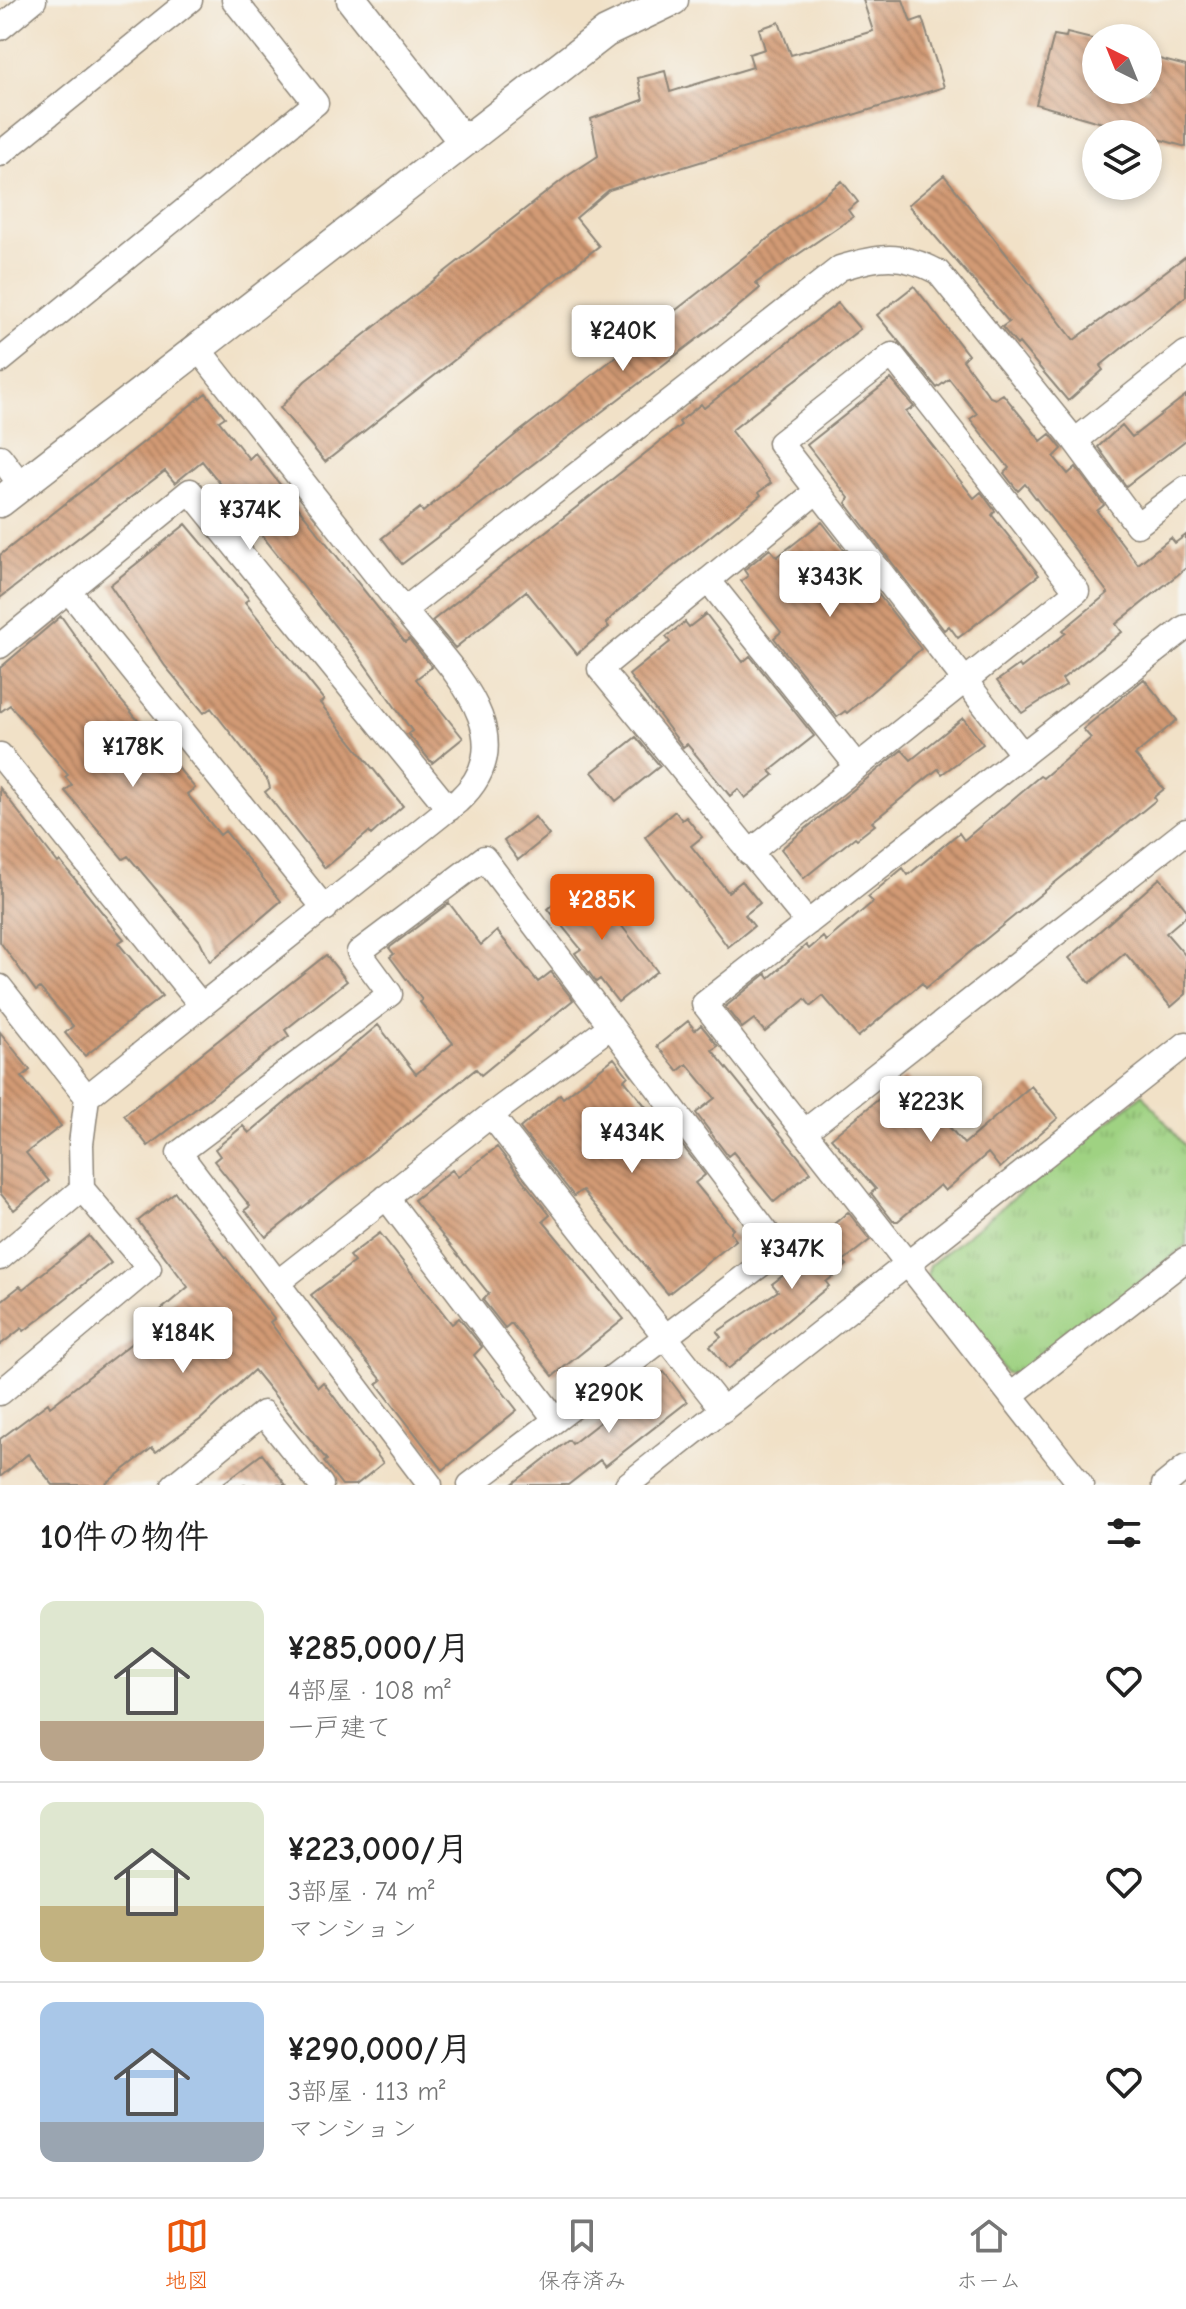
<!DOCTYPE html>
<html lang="ja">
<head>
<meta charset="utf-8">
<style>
  :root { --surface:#fff; --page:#f6f6f6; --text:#222; --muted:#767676; --line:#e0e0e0; --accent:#ea580c }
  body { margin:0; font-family:"Comic Neue","Klee One",sans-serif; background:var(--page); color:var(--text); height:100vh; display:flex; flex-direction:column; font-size:30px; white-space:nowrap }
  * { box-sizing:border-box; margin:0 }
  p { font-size:26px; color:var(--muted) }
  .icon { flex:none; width:44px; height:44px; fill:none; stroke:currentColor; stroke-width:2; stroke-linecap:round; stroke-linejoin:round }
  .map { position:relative; height:1485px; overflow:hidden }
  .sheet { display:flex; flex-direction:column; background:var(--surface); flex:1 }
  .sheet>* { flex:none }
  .needle { width:52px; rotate:317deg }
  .controls { position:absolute; left:1082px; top:24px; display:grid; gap:16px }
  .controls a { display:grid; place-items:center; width:80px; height:80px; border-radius:50%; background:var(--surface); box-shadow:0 4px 12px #0003; font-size:40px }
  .price { position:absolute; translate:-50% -68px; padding:0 18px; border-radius:8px; background:#fff; color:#222; font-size:26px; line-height:52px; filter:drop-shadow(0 2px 4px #0008) }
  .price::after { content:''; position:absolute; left:50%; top:48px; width:24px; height:18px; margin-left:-12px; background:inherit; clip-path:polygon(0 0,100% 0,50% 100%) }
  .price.selected { background:var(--accent); color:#fff }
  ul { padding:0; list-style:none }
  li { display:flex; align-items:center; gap:24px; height:200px; padding:0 40px }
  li+li { border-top:2px solid var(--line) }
  li span { display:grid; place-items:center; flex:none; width:224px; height:160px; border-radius:16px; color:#555 }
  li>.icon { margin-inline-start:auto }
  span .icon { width:96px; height:96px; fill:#fffc; stroke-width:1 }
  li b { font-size:34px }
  h2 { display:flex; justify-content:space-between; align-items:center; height:96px; padding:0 40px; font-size:34px }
  .tab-bar { display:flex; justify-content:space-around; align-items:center; height:112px; border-top:2px solid var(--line); background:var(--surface); font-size:22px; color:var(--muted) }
  .tab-bar a { display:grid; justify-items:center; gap:4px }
  .tab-bar .selected { color:var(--accent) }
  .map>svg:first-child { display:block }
</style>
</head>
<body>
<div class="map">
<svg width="1186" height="1485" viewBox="0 0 1186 1485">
  <defs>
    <pattern id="grass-tufts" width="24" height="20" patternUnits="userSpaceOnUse" patternTransform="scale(2)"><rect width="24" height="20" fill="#9fd282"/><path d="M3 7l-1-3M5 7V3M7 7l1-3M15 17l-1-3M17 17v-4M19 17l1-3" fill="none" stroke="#89b470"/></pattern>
    <pattern id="building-back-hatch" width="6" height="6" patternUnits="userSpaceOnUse" patternTransform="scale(2)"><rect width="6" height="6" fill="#d29a74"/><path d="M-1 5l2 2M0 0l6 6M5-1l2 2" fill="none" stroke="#ab7e5f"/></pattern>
  </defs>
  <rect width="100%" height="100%" fill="#f6f6f2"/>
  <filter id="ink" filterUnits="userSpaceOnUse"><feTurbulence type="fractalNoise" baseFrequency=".0125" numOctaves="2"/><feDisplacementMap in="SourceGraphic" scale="16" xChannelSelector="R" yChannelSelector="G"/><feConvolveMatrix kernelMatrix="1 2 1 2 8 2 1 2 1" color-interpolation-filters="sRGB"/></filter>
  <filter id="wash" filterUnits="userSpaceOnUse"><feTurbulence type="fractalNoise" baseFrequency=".006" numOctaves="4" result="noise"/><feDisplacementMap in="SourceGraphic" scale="32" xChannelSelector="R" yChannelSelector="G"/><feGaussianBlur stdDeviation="1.8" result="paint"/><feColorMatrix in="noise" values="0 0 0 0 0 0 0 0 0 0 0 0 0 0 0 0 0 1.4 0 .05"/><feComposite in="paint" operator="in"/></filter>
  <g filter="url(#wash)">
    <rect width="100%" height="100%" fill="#f1e1c7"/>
    <path fill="url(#grass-tufts)" stroke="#657e56" stroke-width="2" d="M1143,1094L1186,1148V1245L1023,1375L1006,1373L927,1276L930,1265Z"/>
    <g id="blocks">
      <path fill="url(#building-back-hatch)" d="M863,0H903L911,22L922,18L944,87L609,190L576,218L599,246L325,462L280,408L305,381L566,177L598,156L591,119L643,100L638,78L665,71L670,92L753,67L749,54L765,49L759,29L779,22L791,55L873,31Z
        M1067,33L1096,40V90H1148V56L1186,66V147L1036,104L1054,35L1066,37Z
        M944,175L1074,340L1186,256V296L1100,366L1103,370L1068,401L1019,343L1017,345L1002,327L1009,322L908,205Z
        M842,181L858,202L848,210L853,217L756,283L760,288L726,317L402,564L382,538L420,508L423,512L514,436Z
        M914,286L968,355L963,360L990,397L995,399L1003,394L1041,441L1050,434L1062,449L1054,457L1068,474L1076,467L1104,505L1097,511L1138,564L1171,538L1175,543L1186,535V568L1116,624L1122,632L1062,679L1066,685L1022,713L997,681L1019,665L1021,668L1066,633L1063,630L1108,593L1025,484L1018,491L1004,473L1009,468L970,419L977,414L949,379L937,388L877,315Z
        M838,303L860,329L731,431L771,483L759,492L761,495L615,614L606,623L609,627L577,654L526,591L455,648L432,621L681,425L679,422L701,404L704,408Z
        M891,379L914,407L906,412L974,498L981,492L995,511L992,515L1039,575L958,638L949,626L944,630L846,503L849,498L807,445Z
        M206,393L225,417L219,421L249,459L255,453L405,642L409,639L432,667L416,679L463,738L432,763L408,734L412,731L356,652L202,461L175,483L165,471L0,598V555Z
        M1186,395V440L1126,486L1098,447L1122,425L1132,437Z
        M822,522L921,649L847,713L845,711L837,717L774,638L781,632L741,581L748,576L744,570L770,549L777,557Z
        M186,524L249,599L245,602L324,700L320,703L403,806L371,835L369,832L325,868L265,792L270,788L268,781L211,708L204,713L165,666L110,585Z
        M706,614L743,662L750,656L814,736L770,771L774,775L745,798L738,789L730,796L687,744L683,747L629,675L670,642L666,637L685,622L689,627Z
        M61,616L119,698L195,788L187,794L220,835L225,831L281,901L210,962L200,941L128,856L123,859L65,791L72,785L65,777L68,775L10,705L0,712V668Z
        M1144,679L1177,720L1135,755L1164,789L1154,797L1156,800L926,988L922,983L858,1037L823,996L811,1006L805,999L765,1032L754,1019L742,1028L725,1007L766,974L769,978L806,945L809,949L823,937L826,941L873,902L868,897L903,868L908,875L959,833L964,840L1040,776L1043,778L1091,738L1083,729Z
        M963,718L983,744L942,774L938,769L872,822L875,825L857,839L855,837L804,878L781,849L902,750L911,760Z
        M636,737L660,766L616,801L592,772Z
        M0,788L58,863L60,861L124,939L118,943L162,996L85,1056L65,1033L73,1026L40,988L36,991L0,942Z
        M675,811L682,820L686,817L702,837L691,846L728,892L742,881L760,903L745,915L754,926L728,947L645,837Z
        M535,817L549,835L518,860L504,841Z
        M1160,878L1186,909V916L1166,933L1186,956V994L1171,1007L1125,953L1090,983L1069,958Z
        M585,879L657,971L618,1002L600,979L596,982L575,953L581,949L548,909Z
        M449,903L481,945L497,931L538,982L551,972L573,1000L481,1075L476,1069L266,1237L245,1210L250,1206L214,1161L220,1156L215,1149L243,1126L249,1133L378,1025L416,1074L453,1043L420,1002L422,1000L390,957L394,954L389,948Z
        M326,955L347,981L285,1030L289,1036L148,1146L124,1115Z
        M688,1021L695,1030L701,1025L718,1046L712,1050L811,1172L774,1202L733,1152L728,1156L696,1113L715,1098L687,1064L678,1071L657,1046Z
        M0,1032L30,1070L22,1077L61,1126L26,1153L49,1181L14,1210L0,1193Z
        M614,1058L628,1076L624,1080L669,1135L672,1132L705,1175L695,1183L733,1229L730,1232L736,1240L668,1294L582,1190L574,1196L520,1128L560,1094L563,1098Z
        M906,1077L964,1144L1031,1086L1058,1118L1000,1168L988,1153L945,1191L940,1185L898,1221H893L871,1193L876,1189L831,1138Z
        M497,1147L550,1215L543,1221L624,1319L553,1376L511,1323L505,1328L483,1300L489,1294L414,1200L452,1170L458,1177Z
        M175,1192L274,1319L270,1322L318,1387L323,1382L383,1463L356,1485H342L324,1462L327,1460L254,1370L201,1419L156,1452L152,1448L104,1485H53L28,1454L0,1477V1439L48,1403L50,1407L133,1342L140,1334L137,1330L188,1287L138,1221Z
        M848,1212L870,1240L843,1261L847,1265L826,1282L829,1286L728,1369L710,1346L721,1337L717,1332L778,1291L772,1284L811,1254L807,1250L813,1242Z
        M380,1233L452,1324L459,1318L482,1347L474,1355L517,1410L443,1470L377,1384L382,1380L311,1295L354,1262L349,1256Z
        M89,1236L111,1263L24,1331L22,1328L0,1345V1302L20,1286L23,1289Z
        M664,1372L687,1402L605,1466L600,1460L568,1485H511L569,1440L572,1444Z
        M262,1454L286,1485H221Z"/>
    </g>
  </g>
  <g filter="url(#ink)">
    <use href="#blocks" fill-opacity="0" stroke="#8e8679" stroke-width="2"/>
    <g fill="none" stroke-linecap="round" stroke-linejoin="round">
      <defs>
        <path id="minor" d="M0,28L34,0
          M0,154L190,0
          M199,350L404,610
          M0,361L316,103L234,0
          M1075,441L1186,353
          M0,457L21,485
          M708,580L857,766
          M68,590L325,909
          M0,646L190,491L449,809
          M0,755L201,1005
          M749,853L1077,591L892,355L780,443L1023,755
          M808,923L600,669L817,491
          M0,987L87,1097
          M491,1115L611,1026
          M804,1132L1186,831
          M386,1197L556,1420
          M0,1258L82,1189
          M277,1283L491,1115L723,1410
          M0,1393L149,1268L82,1189L81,1144L87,1097L458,801C529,736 446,664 404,610L840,268C879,256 900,252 938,272L1075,441L1137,525L1186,488
          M1011,1395L1186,1259
          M174,1485L263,1413L321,1485
          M430,1485L179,1153L390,994L359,952L484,858L780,1250L470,1485
          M627,1485L1186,1044
          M1081,1485L704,1004L1186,627
          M1164,1485L1186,1467"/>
        <path id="tertiary" d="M352,0L463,141
          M0,502L606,32L673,0"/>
      </defs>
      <use href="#minor" stroke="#8e8679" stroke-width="27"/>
      <use href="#tertiary" stroke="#8e8679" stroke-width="33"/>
      <use href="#minor" stroke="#fff" stroke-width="24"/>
      <use href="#tertiary" stroke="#fff" stroke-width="30"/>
    </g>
  </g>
</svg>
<div class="controls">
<a><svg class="needle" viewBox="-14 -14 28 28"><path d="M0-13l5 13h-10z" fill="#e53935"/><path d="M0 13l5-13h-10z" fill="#767676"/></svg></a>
<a><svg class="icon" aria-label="layers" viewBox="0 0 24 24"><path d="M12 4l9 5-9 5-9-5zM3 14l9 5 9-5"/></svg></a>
</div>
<b class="price" style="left:623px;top:373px">¥240K</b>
<b class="price" style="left:250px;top:552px">¥374K</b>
<b class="price" style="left:830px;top:619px">¥343K</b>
<b class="price" style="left:133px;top:789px">¥178K</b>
<b class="price selected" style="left:602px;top:942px">¥285K</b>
<b class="price" style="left:931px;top:1144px">¥223K</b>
<b class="price" style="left:632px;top:1175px">¥434K</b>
<b class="price" style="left:792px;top:1291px">¥347K</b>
<b class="price" style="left:183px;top:1375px">¥184K</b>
<b class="price" style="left:609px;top:1435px">¥290K</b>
</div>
<section class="sheet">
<h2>10件の物件<svg class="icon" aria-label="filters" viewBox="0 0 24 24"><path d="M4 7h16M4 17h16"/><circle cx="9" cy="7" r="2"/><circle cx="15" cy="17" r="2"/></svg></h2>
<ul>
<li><span style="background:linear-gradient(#dfe7d0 75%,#b9a48a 0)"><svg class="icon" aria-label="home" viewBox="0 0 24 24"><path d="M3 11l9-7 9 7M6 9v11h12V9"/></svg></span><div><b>¥285,000/月</b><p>4部屋 · 108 m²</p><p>一戸建て</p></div><svg class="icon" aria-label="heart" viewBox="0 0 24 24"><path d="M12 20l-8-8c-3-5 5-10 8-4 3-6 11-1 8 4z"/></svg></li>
<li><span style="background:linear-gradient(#dfe7d0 65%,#c2b280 0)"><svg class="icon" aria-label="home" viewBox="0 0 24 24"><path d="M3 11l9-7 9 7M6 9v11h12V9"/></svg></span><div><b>¥223,000/月</b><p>3部屋 · 74 m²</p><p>マンション</p></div><svg class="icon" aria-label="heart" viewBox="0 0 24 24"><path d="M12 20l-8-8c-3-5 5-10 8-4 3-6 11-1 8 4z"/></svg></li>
<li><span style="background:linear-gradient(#a9c7e8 75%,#9aa5b1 0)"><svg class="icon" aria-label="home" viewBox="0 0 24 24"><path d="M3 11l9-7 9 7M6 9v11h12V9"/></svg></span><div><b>¥290,000/月</b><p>3部屋 · 113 m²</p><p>マンション</p></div><svg class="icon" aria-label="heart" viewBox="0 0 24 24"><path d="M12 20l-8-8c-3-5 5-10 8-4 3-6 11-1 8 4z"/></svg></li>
</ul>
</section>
<nav class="tab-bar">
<a class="selected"><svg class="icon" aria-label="map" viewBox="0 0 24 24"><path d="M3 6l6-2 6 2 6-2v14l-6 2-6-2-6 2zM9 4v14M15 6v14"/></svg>地図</a>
<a><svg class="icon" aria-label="saved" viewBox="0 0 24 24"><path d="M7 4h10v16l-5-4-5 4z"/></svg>保存済み</a>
<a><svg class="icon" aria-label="home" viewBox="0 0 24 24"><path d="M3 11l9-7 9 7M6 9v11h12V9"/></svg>ホーム</a>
</nav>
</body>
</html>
